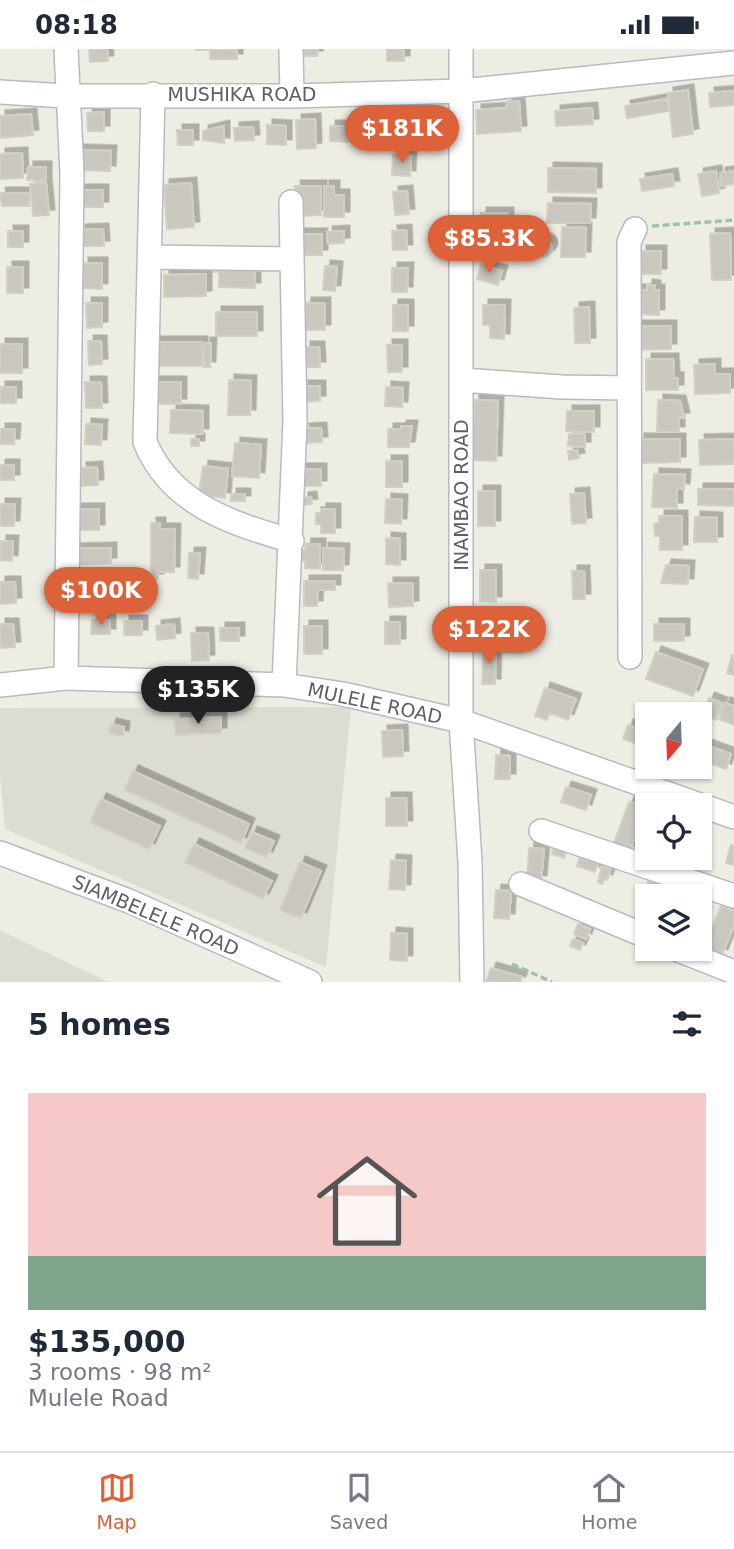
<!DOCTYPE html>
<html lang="en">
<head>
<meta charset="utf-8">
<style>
  :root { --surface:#fff; --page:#f6f6f7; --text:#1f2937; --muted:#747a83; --line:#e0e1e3; --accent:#de6239 }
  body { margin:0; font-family:"DejaVu Sans",sans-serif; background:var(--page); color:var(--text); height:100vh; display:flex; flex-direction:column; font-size:26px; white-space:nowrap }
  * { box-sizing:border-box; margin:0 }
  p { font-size:23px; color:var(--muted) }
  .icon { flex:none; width:38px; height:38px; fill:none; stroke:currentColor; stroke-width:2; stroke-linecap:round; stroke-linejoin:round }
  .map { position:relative; height:933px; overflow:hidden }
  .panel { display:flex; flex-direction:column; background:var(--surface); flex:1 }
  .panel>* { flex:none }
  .needle { width:46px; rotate:199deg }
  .controls { position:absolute; left:635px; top:653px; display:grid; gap:14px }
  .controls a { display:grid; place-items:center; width:77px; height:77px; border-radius:0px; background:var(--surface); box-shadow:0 2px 5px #0004; font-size:35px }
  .price { position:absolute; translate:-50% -60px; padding:0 16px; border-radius:24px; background:var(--accent); color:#fff; font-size:23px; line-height:46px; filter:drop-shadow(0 2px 4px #0008) }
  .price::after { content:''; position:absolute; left:50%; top:42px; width:21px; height:16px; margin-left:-10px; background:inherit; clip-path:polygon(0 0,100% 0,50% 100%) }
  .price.active { background:#222; color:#fff }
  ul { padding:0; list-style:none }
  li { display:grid; align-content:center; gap:14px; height:371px; padding:0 28px }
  li span { display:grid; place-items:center; height:217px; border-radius:0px; color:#555 }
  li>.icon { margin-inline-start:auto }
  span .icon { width:126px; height:126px; fill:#fffc; stroke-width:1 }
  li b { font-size:30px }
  h2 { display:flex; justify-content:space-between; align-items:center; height:84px; padding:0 28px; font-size:30px }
  .status { display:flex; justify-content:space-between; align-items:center; height:49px; padding:0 35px; background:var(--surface); direction:ltr }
  .status svg { height:19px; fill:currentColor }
  .menu { display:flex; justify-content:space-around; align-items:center; height:98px; border-top:2px solid var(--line); background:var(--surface); font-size:19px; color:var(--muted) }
  .menu a { display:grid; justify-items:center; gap:4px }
  .menu .active { color:var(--accent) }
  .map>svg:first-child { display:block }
</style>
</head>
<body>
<div class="status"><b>08:18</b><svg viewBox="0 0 49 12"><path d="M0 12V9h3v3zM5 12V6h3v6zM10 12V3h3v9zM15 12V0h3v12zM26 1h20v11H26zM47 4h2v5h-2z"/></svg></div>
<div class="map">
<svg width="734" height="933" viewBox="0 0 734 933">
  <defs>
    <filter id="shadow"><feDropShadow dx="5.5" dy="-5.5" stdDeviation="0" flood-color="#0004"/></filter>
  </defs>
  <rect width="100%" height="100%" fill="#edede4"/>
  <path fill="#dddcd2" d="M351,658L326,918L5,780L0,723V659Z
    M0,881L108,933H0Z"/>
  <path fill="#c9c7c0" stroke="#d2d0c2" stroke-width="2" filter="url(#shadow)" d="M89,0H107L108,12L90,13Z
    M237,0V10H210V1H195Z
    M304,0H318L317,7H304Z
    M387,0H404V12H387Z
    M688,41L693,85L673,88L668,44Z
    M734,42V56L710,58L709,44Z
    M666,50L669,62L627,69L625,57Z
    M508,52H519L521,82L477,85L476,61L506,59Z
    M592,59L593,75L556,77L555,62Z
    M104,63V82H88L87,64Z
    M31,65L33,86L0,89V67Z
    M409,65L410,75L393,77L392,66Z
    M315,70L316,99L297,100L296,71Z
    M267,76L286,77V96L267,95Z
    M224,77V94L203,91V82Z
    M330,77H348V93L330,92Z
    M253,78L254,91L235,92L234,79Z
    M406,78V94H393V79Z
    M177,81H193V96H178Z
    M77,101L111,102L110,122L77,121Z
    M22,104L23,129L0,130V105Z
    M393,106L411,107L410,127L392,126Z
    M28,118H46V132L27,131Z
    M548,119L596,120V144L548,143Z
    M716,122L719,144L702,147L698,125Z
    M734,122V135L721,137L720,124Z
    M672,125L674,137L642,142L640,130Z
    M46,134L49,166L33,167L30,135Z
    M191,134L194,178L167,180L164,136Z
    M295,137H321V166L299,167Z
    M324,137H334V146H344V168H324Z
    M77,141H103V158H77Z
    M407,142L409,165L395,166L393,143Z
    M0,144H30L29,157H2Z
    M548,154L591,155L590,174H547Z
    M481,164H508L507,199H481Z
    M562,178L586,179L585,208H561Z
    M103,180L104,197H81L80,181Z
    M406,181L407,201H393L392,182Z
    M8,182H23V198H8Z
    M344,182V194L328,195L327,183Z
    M730,184L731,231H712L710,185Z
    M299,185H322V206H299Z
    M534 199a9 9 0 1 1 18 0a9 9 0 1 1-18 0Z
    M641,202H661V225H641Z
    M83,214H102V240L83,239Z
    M214,215H260V222H255V239L219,238V223H214Z
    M481,216L502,222L498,236L477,230Z
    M325,217L337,218L335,242L323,241Z
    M7,218H23V244H7Z
    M392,219H408L407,243H392Z
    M206,225V247L164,248V226Z
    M647,236L655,237V241H659V266L637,265V241H647Z
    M86,254H102V278L87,279Z
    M306,254H325V281H301V264H305Z
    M393,256H408V282H393Z
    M483,256H505L504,290L490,289V276H483Z
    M589,258L590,294H575L574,259Z
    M216,263H257V287H216Z
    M631,277H671V300L632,301Z
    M88,292H101L102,315L89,316Z
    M151,293H202V317H151Z
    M205,294H211L210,318H204Z
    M0,295H22V324H0Z
    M387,296H402V323H388Z
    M305,298H319L320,318H306Z
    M646,310H673L674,329H678V341H646Z
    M715,315V325H730V344L695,345L694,316Z
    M229,331L251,332L250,366H228Z
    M85,333H101L102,359H86Z
    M151,333H181V355H152Z
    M303,337H320V352L303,353Z
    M0,338H16V354H0Z
    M386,338L403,339L402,358L385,357Z
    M474,351L498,352L496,412L472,411Z
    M658,351L680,352L684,369H679V383L657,382Z
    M171,361L203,362V385L170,384Z
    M567,362H594V383L566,382Z
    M86,375L102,376L101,396L85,395Z
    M401,377H412L409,398H388V380H401Z
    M321,379L322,393L305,394L304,380Z
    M0,380H15L14,395H0Z
    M569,385H585V398L568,397Z
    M191,390H199V397H191Z
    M639,390H680V413L639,414Z
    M734,390V415L700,416L699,391Z
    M235,394L261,396L259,429L232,427Z
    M577,401L579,409L569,411L568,402Z
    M386,412H402V438H386Z
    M0,416H14V431H0Z
    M203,417L228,420L225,449L199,445Z
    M97,418L98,436L82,437L81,419Z
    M300,420H321V437H305Z
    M654,425L685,426L684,440L677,439V459L652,458Z
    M698,440H734V457L698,456Z
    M478,442H495V477H478Z
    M584,444L586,474L572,475L570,445Z
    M231,445H245V452H231Z
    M311,448L312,455L303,456V449Z
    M386,450L402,451L401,475L385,474Z
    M0,455H15L14,477H0Z
    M69,460H99V481H69Z
    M321,460H335V484H321V475H316V464H321Z
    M659,467H682V501H660V487H655L654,475L659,474Z
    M695,468L717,469V493H694Z
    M151,474H160V480H175L174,523H158V530H151Z
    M386,489L400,490V516L386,515Z
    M1,492H13L12,512L0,511Z
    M306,495H320V520L305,519V512L300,511V501H305Z
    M111,499V514L68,516V500Z
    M323,499L344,500L343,521H323Z
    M189,504H200L198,530L188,529Z
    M666,516L689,517L688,535L661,534Z
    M480,521H496V553L480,552Z
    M572,522H584L585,550H573Z
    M304,532H335V541H318L317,557H304Z
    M0,533H15L16,554L0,555Z
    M388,534H413V557L389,558Z
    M79,546L96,547V560L79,559Z
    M92,571H110V585H91Z
    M124,572H142V586H124Z
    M385,573H400V595H385Z
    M0,575H13L15,598L0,599Z
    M174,575L175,589L157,591L156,577Z
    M654,575H684V592H654Z
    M304,577H322V605H304Z
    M220,579H239V592H220Z
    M503,583L523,584L521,604L501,603Z
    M191,584H208L209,611L192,612Z
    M484,599L496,600L495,635H482Z
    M656,603L703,620L693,647L646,630Z
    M732,606L734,607V626L727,624Z
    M545,639L576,650L568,671L550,664L547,671L535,667Z
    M709,649L722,654L716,671L703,666Z
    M725,654L734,657V676L719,670Z
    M221,668V684L176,686L175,670Z
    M111,675L124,678L123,687L109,684Z
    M628,676L648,683V704L640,701L642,697L623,690Z
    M402,681L403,707L383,708L382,682Z
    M700,694L731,705L726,720L700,711Z
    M496,706L510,707V730H495Z
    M133,722L249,775L241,794L125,741Z
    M566,738L591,746L586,761L561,753Z
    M386,749H406L407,777H386Z
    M101,750L160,777L149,800L90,773Z
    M629,753L648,759V778L639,775L630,803L613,797Z
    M252,783L274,792L267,808L245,799Z
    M194,795L272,832L263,850L185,813Z
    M731,796L734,797V816L726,814Z
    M554,797L566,800L564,809L552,805Z
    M529,799L544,800L541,832L527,831Z
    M580,807L598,814L595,823L577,817Z
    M391,811L406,812L405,841L389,840Z
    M300,813L321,822L301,869L280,861Z
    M602,817L611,819L607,831L604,830L602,835L598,833Z
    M649,830L678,840L675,847L644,845Z
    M496,841L511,842L509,870L494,869Z
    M682,841L699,847H680Z
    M721,857L734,862V876L722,906L704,899Z
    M578,875L590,880L586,890L574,885Z
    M391,884L407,885V912L390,911Z
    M573,890L583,894L580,901L570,897Z
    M491,919L522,928L520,933H486Z"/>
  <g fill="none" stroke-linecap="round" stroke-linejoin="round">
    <defs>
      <path id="minor" d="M66,0L72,124L66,629
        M291,0L292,47
        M461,0V672L470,813L472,933
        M0,43L65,47H292L462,42L734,14
        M153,45L145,393C171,456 231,474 292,492
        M150,208L291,210
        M461,331L562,338L629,339
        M630,608L629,193L635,180
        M0,636L66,629L284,636L343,645L461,672L734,768
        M284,636L295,372L291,153
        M541,782L734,847
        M0,804L129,852L310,933
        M521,835L648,888
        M676,900L734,923"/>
    </defs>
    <use href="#minor" stroke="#b9babf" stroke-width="26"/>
    <path stroke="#9cc3ae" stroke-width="3.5" stroke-dasharray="7 3.5" stroke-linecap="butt" d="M652,177L734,171
      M512,915L552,933"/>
    <use href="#minor" stroke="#fff" stroke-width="23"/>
  </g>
  <g text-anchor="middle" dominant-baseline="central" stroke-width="5" stroke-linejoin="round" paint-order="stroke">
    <g font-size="19" fill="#5c5e63" stroke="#fff">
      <text x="242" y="45">MUSHIKA ROAD</text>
      <text transform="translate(461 446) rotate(-90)">INAMBAO ROAD</text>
      <text transform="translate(375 654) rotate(12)">MULELE ROAD</text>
      <text transform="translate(156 866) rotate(23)">SIAMBELELE ROAD</text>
    </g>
  </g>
</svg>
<div class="controls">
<a><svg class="needle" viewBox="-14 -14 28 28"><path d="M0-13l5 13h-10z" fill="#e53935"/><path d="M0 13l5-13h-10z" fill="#747a83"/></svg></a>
<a><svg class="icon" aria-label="locate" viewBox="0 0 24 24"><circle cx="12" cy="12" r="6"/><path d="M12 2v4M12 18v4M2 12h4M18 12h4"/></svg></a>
<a><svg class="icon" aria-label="layers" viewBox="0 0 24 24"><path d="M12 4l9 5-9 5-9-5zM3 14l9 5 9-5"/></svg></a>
</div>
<b class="price" style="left:402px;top:116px">$181K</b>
<b class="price" style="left:489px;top:226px">$85.3K</b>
<b class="price" style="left:101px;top:578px">$100K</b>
<b class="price" style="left:489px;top:617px">$122K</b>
<b class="price active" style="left:198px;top:677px">$135K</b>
</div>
<section class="panel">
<h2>5 homes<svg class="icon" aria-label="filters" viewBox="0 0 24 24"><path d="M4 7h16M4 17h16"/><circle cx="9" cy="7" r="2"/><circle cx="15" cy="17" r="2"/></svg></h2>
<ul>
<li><span style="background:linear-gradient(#f6c9c9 75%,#7fa58c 0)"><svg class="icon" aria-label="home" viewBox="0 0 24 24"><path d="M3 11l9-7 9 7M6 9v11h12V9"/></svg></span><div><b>$135,000</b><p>3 rooms · 98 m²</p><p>Mulele Road</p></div></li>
</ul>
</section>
<nav class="menu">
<a class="active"><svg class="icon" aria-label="map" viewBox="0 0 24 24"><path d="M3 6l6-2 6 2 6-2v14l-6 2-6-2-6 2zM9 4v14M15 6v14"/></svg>Map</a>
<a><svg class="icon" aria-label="saved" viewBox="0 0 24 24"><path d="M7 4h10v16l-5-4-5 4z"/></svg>Saved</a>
<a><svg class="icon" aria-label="home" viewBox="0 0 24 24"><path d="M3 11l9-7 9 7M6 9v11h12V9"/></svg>Home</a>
</nav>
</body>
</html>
